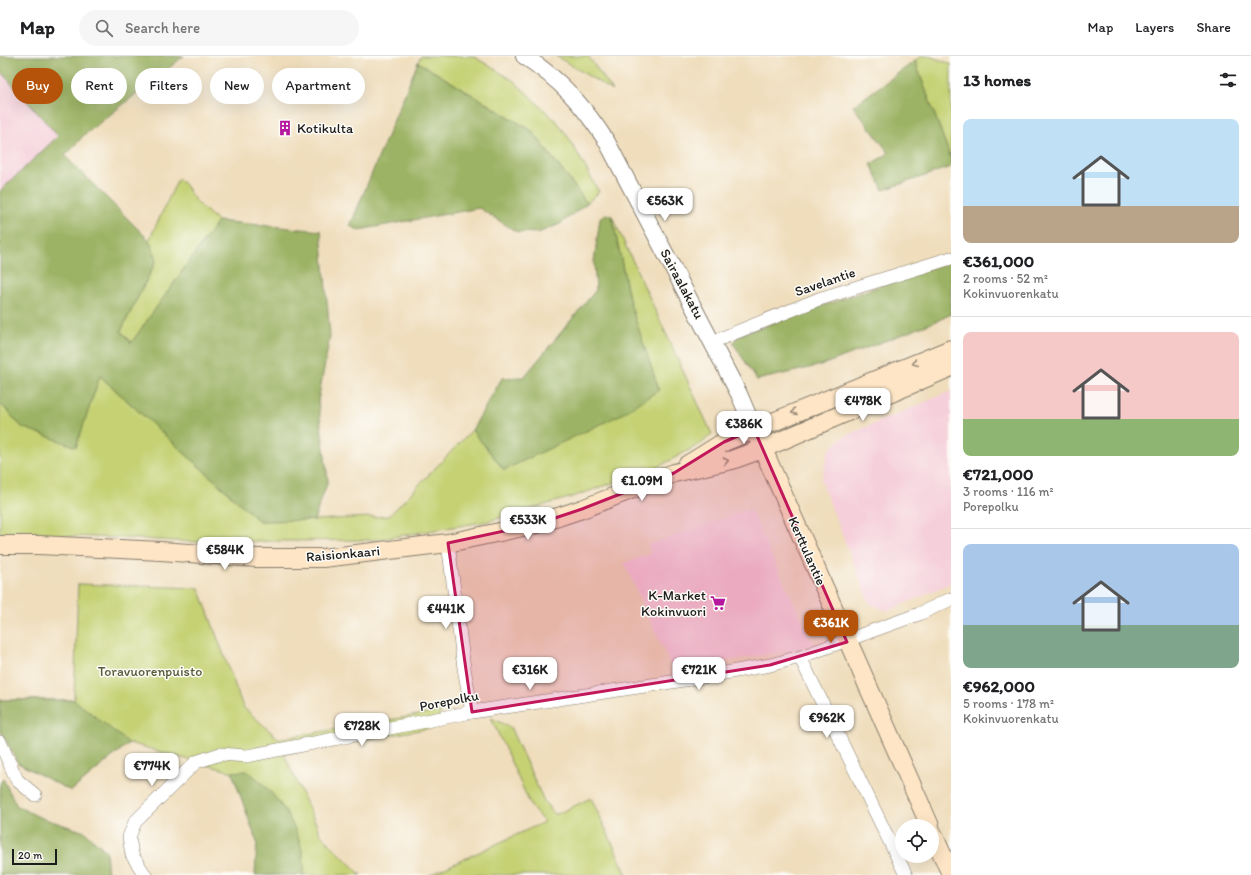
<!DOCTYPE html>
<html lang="en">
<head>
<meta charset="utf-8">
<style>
  :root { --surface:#fff; --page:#f6f6f6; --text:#202124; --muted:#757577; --line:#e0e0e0; --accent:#b45309 }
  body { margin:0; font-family:Itim,sans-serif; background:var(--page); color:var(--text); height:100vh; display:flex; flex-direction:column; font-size:15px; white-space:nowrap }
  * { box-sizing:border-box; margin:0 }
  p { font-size:13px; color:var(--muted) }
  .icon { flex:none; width:22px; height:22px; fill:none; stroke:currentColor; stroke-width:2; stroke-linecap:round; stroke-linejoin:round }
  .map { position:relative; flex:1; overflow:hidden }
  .sheet { display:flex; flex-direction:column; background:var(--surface); width:300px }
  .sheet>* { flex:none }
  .guide { position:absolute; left:12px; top:12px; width:380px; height:36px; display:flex; gap:8px }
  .tools { position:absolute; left:895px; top:763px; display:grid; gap:8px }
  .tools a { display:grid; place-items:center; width:44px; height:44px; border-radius:50%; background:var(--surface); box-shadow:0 4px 16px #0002; font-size:20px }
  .scale { position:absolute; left:12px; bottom:10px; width:45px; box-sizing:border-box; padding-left:4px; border:2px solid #1c1c1c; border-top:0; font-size:11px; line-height:14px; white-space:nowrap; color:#1c1c1c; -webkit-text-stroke:3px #fdfcf7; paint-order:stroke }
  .price { position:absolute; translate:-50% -34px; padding:0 9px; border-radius:8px; background:#fff; color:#222; font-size:13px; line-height:26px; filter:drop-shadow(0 1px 2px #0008) }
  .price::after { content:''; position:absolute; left:50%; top:24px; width:12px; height:9px; margin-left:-6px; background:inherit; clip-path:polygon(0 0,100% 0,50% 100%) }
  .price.current { background:var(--accent); color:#fff }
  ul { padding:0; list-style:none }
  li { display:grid; align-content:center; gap:8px; height:212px; padding:0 12px }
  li+li { border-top:1px solid var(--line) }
  li span { display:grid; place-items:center; height:124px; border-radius:8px; color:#555 }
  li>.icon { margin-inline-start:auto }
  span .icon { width:72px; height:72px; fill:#fffc; stroke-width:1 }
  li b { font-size:17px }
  h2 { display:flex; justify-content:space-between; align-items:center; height:48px; padding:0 12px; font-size:17px }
  .tag { padding:0 14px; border-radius:18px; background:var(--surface); box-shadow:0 4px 16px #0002; font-size:14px; line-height:36px }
  .tag.current { background:var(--accent); color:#fff }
  header { display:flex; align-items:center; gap:24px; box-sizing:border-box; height:56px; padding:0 20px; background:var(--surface); border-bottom:1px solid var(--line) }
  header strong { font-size:19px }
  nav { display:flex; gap:22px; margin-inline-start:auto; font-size:14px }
  .search { width:280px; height:36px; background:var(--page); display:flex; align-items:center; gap:10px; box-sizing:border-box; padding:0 14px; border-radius:22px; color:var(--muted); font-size:15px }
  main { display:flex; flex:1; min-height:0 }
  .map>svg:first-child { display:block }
</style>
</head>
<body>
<header>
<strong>Map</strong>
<div class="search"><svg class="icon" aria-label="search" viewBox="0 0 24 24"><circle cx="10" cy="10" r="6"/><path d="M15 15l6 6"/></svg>Search here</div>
<nav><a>Map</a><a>Layers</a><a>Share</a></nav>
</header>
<main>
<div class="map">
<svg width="951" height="819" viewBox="0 0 951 819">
  <rect width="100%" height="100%" fill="#fdfcf7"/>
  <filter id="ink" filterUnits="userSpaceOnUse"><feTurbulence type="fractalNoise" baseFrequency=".025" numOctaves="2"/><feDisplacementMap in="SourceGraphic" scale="8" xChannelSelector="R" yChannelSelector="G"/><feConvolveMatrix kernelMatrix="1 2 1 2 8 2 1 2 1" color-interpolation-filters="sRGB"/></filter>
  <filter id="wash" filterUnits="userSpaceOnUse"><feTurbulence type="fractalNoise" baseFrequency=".012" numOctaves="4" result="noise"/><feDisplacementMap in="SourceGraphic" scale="16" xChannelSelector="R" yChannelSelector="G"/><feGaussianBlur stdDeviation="0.9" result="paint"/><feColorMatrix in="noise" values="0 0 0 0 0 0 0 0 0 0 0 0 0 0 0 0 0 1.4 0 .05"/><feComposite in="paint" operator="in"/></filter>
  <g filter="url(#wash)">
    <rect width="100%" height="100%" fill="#efddbb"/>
    <path fill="#f5cfda" d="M0,0H184L83,80L64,100L0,140Z
      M951,335V527L888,555L870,548L821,425L828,395L845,380Z
      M750,453L814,590L673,614L624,507L651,498L648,489Z"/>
    <path fill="#c5d173" stroke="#707648" d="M421,0H473L514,25L559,68L570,84L599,136L587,147L532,75L418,6Z
      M556,0H588L613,35Z
      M921,0H929L951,8V103L915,5Z
      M178,123C186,128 187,133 192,140C199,150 209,157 218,165L132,287L121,275L157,203L149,184Z
      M612,160L712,378L702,387L656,412L572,441L489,465L375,484L192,486L125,482L0,478V347L22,371L100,320L259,465L314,464L389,460L472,374L504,414L630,247Z
      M78,528L199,532L243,651L279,683L441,655L436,671L284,698L321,779L361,819H269L232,716L129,687L71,735L18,707L0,674V644H74Z
      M491,662L510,671L544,745L555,759L591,742L627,819H430L544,766L532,752Z"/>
    <path fill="#9cb365" stroke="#5c6840" d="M0,0H184L83,80L65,100L149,184L157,203L121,275L131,287L218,165L321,175L330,280L318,345L328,425L314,464L259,465L100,320L76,391L22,371L0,347V135L58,80L0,15Z
      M915,5L951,103V111L883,134L871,108L889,97L853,50Z
      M418,6L532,75L587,147L560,168L538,177L517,176L479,152L359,174L350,170Z
      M606,158L612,160L630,247L659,334L622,358L504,414L472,374L502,322L524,321L596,234L594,206L600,162Z
      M951,205V258L937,265L822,309L757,324L733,287L739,279Z
      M0,644H74L129,687L71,735L18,707L0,674Z
      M247,715C278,736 307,780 304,819H255L257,786L232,716Z
      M3,723L17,750L39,761L85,776L106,795L108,819H0V727Z"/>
  </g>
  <g filter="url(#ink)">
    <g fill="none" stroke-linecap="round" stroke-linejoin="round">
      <defs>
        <path id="minor" d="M712,286L819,243L951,202
          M448,487L464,612L472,656
          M0,686L17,724L35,739
          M145,819L132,799L129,781L135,766L196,706L220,698L247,700L472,656L691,623L770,609L800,601
          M906,819L800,601L919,558L951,543"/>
        <path id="tertiary" d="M524,0C561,24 583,49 607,86L739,338L754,373"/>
        <path id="secondary" d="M754,373L930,770
          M687,409L724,386L951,293
          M0,489H39L161,495L257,502H323L448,487L537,468L582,453L674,417L732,404L762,393L951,311
          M932,776L951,818"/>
      </defs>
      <use href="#minor" stroke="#867c6c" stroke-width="14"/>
      <use href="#tertiary" stroke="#867c6c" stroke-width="18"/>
      <use href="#secondary" stroke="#867c6c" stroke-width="20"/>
      <use href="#minor" stroke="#fff" stroke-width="13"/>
      <use href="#tertiary" stroke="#fff" stroke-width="16"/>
      <use href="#secondary" stroke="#fde5c5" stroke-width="18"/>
    </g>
    <defs><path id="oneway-chevron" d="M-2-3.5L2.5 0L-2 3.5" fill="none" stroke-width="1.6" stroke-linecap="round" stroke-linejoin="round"/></defs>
    <g stroke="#988b79">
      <use href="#oneway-chevron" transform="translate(915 307) rotate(158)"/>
      <use href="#oneway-chevron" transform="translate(794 356) rotate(158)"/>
      <use href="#oneway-chevron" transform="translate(726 405) rotate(-13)"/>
    </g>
  </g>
  <path fill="#c2185b" fill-opacity="0.2" stroke="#c2185b" stroke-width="3" stroke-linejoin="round" d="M754,373L847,586L770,609L472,656L448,487L537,468L582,453L674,417L724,386Z"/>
  <defs>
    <symbol id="building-bare" viewBox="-9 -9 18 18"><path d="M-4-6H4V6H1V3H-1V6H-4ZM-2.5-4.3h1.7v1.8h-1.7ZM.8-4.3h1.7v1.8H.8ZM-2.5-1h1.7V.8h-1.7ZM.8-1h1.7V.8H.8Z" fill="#b5179e" stroke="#fdfcf7" stroke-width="2.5" paint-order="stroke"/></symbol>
    <symbol id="supermarket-bare" viewBox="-9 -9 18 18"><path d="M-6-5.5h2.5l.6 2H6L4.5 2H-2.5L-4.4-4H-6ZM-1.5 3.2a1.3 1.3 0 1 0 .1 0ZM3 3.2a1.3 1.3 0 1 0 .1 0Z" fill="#b5179e" stroke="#fdfcf7" stroke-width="2.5" paint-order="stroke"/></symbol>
  </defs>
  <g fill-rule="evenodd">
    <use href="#building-bare" x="274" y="61" width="22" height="22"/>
    <use href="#supermarket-bare" x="707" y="536" width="22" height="22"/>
  </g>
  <g text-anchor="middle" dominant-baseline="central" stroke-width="3" stroke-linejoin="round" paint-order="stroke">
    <g font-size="14" fill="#1c1c1c" stroke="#fdfcf7" text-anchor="start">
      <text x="297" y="72">Kotikulta</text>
      <text x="706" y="539" text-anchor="end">K-Market<tspan x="706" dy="16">Kokinvuori</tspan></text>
    </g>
    <g font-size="14" fill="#1c1c1c" stroke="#fdfcf7">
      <text transform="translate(825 226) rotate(-19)">Savelantie</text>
      <text transform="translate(682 228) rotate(62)">Sairaalakatu</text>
      <text transform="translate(807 495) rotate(66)">Kerttulantie</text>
      <text transform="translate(343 498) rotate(-5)">Raisionkaari</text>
      <text transform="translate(449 645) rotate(-11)">Porepolku</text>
    </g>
    <g font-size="14" fill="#575b3a" stroke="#fdfcf7">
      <text x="150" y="615">Toravuorenpuisto</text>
    </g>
  </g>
</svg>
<div class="tools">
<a><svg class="icon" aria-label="locate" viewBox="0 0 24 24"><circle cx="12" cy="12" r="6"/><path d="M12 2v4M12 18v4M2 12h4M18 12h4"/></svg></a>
</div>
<div class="scale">20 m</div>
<b class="price" style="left:665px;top:166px">€563K</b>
<b class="price" style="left:863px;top:366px">€478K</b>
<b class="price" style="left:744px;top:389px">€386K</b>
<b class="price" style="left:642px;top:446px">€1.09M</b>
<b class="price" style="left:528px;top:485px">€533K</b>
<b class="price" style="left:225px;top:515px">€584K</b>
<b class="price" style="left:446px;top:574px">€441K</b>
<b class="price current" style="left:831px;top:588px">€361K</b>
<b class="price" style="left:530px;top:635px">€316K</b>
<b class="price" style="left:699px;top:635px">€721K</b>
<b class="price" style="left:827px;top:683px">€962K</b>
<b class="price" style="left:362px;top:691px">€728K</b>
<b class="price" style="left:152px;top:731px">€774K</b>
<div class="guide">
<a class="tag current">Buy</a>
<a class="tag">Rent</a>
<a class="tag">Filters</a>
<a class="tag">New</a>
<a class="tag">Apartment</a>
</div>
</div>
<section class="sheet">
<h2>13 homes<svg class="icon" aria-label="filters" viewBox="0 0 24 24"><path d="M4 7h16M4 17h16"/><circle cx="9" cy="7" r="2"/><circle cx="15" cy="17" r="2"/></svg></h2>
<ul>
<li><span style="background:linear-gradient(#bfe0f5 70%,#b9a48a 0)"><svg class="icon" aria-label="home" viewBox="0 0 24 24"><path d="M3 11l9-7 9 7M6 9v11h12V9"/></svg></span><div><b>€361,000</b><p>2 rooms · 52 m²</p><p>Kokinvuorenkatu</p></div></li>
<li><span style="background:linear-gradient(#f6c9c9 70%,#8fb573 0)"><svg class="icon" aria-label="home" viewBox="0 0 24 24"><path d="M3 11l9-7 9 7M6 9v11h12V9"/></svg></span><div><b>€721,000</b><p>3 rooms · 116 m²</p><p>Porepolku</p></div></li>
<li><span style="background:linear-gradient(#a9c7e8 65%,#7fa58c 0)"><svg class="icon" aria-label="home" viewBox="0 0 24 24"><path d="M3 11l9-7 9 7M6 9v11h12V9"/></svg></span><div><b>€962,000</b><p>5 rooms · 178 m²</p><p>Kokinvuorenkatu</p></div></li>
</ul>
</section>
</main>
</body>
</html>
